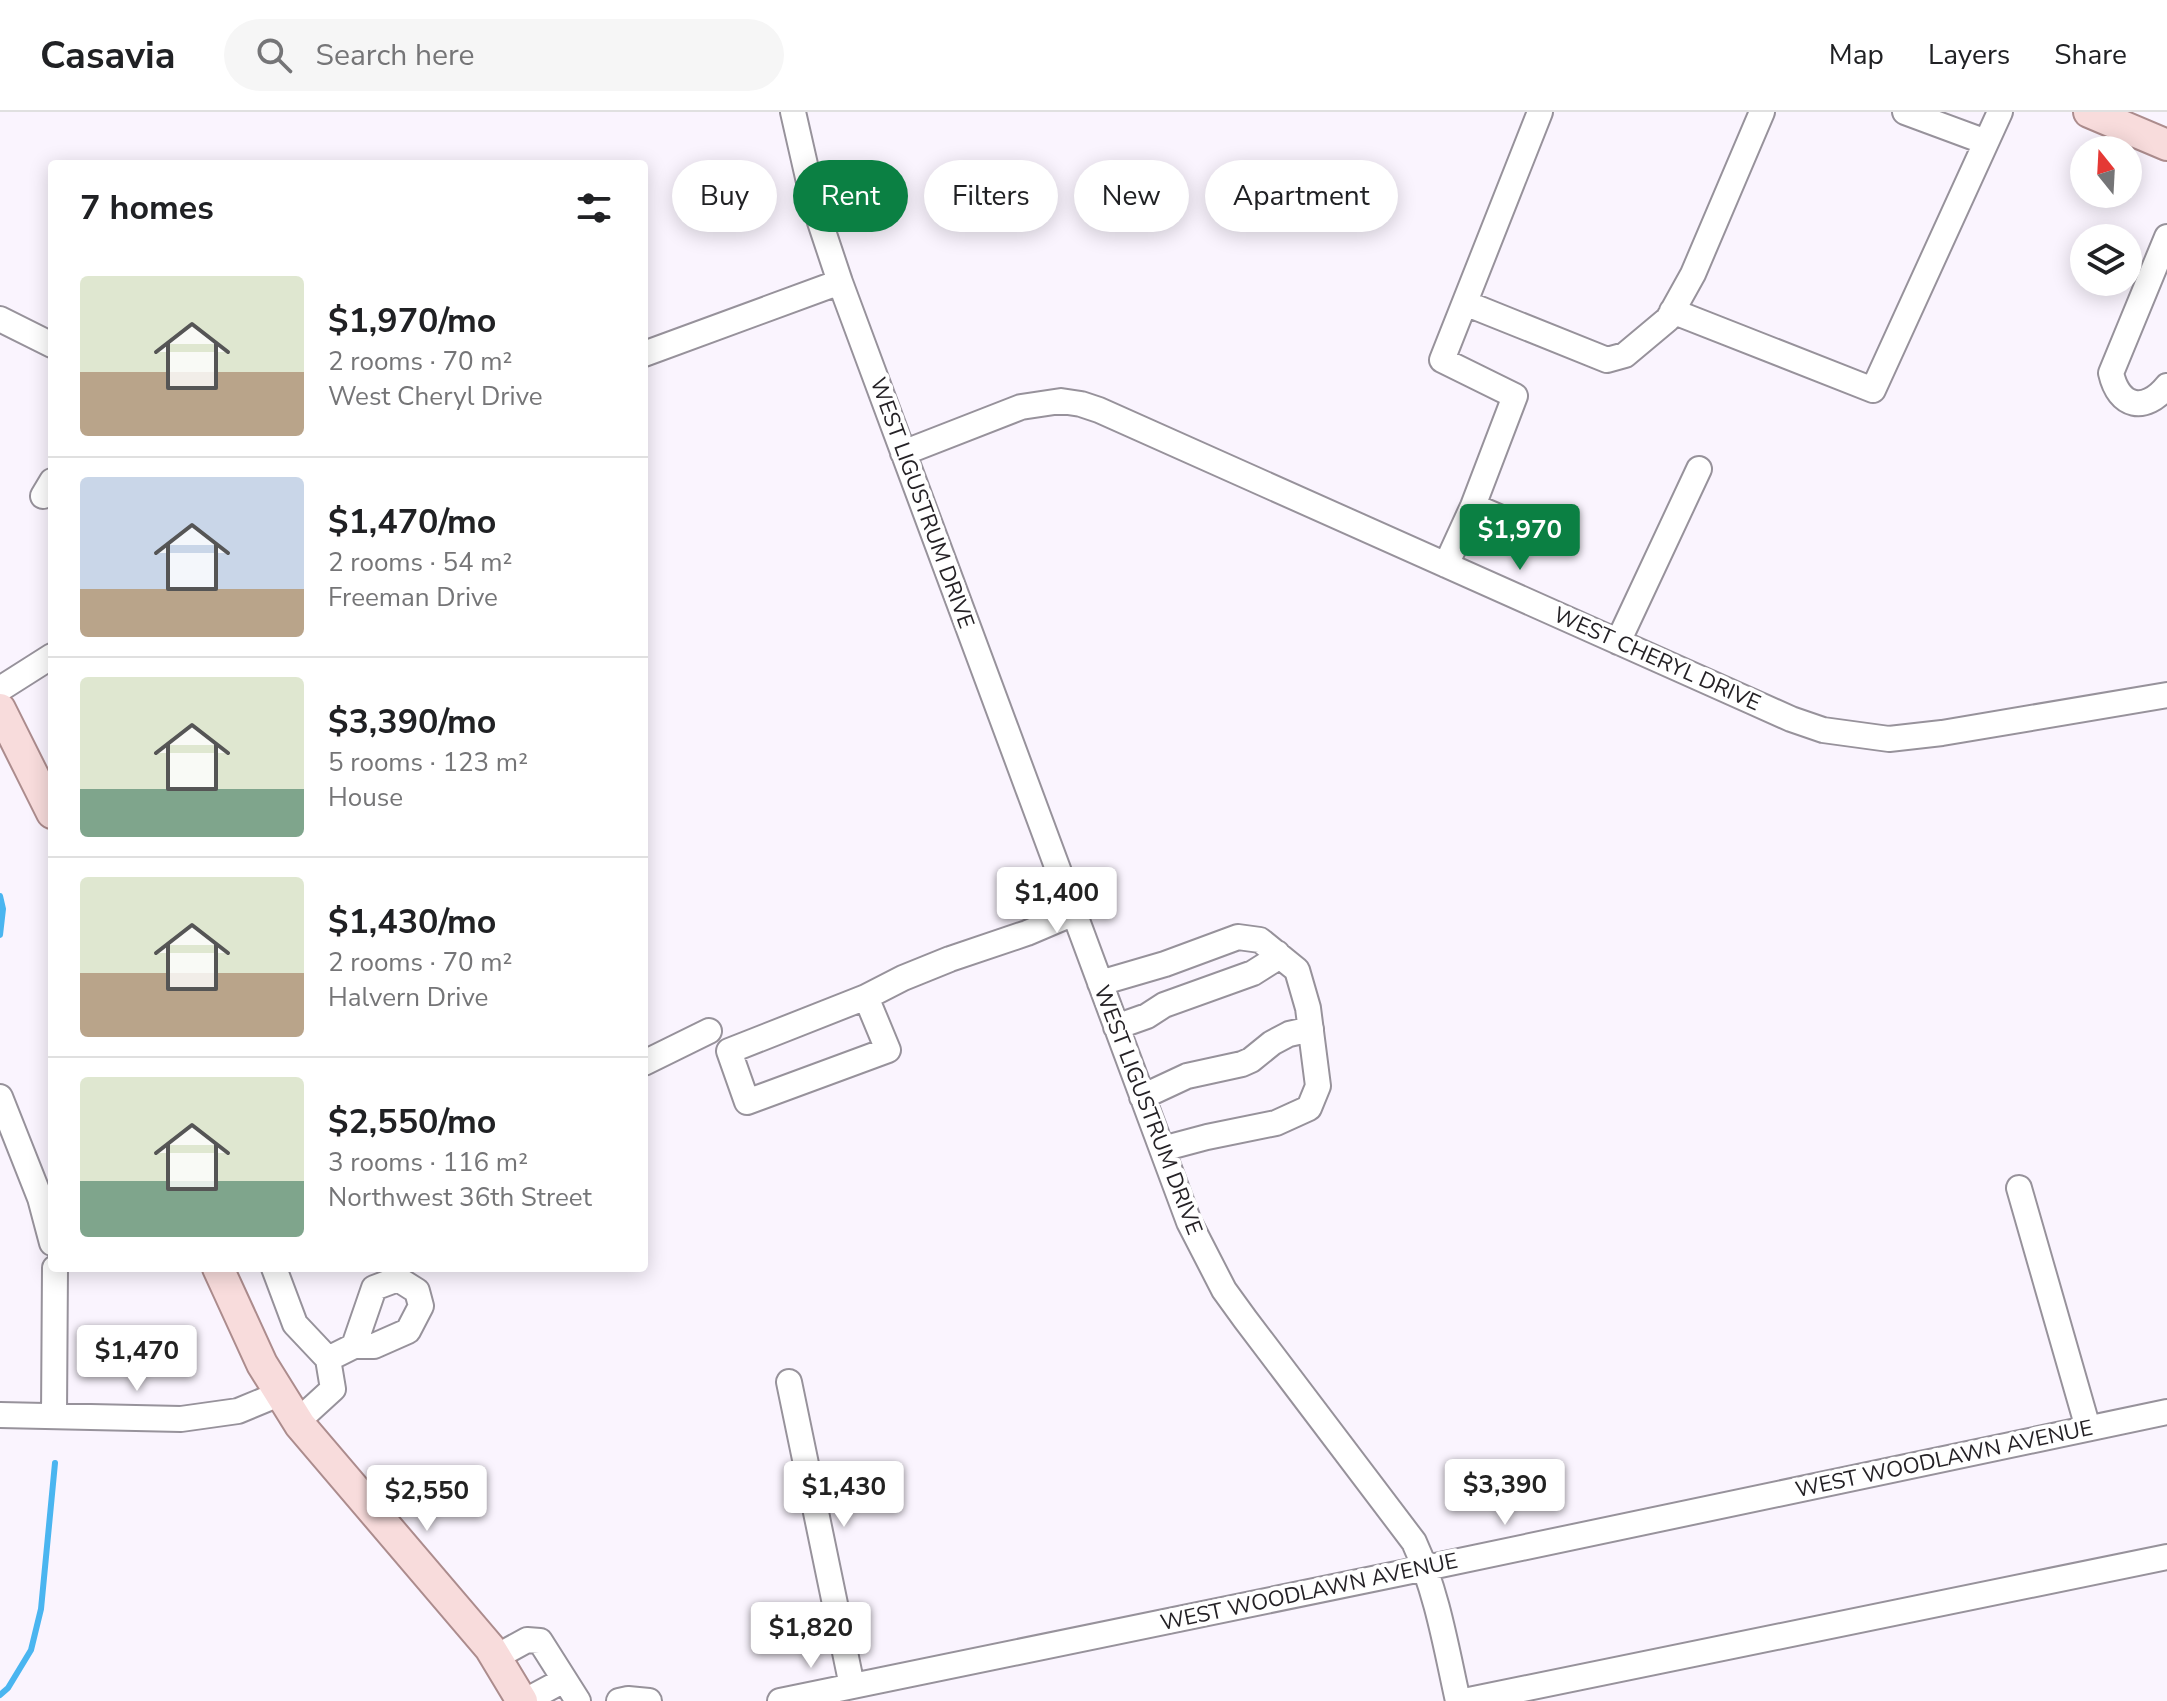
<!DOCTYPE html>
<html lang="en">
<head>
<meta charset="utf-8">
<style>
  :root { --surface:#fff; --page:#f6f6f6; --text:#202124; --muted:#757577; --line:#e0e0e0; --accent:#0b8043 }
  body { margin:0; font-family:"Nunito Sans",sans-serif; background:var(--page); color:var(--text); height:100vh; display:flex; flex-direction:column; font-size:30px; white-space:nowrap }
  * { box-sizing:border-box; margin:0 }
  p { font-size:26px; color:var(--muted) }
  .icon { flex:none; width:44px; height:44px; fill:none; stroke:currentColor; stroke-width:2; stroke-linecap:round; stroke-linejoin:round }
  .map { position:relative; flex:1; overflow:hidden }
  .sheet { position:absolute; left:48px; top:48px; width:600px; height:1112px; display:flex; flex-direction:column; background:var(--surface); border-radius:8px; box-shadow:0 4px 20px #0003 }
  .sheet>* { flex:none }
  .guide { position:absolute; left:672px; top:48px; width:760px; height:72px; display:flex; gap:16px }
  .needle { width:52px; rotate:342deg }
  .fabs { position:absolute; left:2070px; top:24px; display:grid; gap:16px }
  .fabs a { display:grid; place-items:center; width:72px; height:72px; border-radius:50%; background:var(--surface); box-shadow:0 4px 20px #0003; font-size:40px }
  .price { position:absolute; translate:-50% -68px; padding:0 18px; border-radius:8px; background:#fff; color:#222; font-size:26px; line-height:52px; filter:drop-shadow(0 2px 4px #0008) }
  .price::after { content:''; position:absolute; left:50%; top:48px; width:24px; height:18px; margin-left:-12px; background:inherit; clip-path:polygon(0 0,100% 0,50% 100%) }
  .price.selected { background:var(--accent); color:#fff }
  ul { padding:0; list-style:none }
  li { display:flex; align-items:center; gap:24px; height:200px; padding:0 32px }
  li+li { border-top:2px solid var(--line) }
  li span { display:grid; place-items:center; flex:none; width:224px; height:160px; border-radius:8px; color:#555 }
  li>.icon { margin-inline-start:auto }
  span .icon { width:96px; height:96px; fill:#fffc; stroke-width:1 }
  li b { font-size:34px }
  h2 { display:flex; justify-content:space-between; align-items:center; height:96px; padding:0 32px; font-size:34px }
  .pill { padding:0 28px; border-radius:36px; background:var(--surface); box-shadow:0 4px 20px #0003; font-size:28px; line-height:72px }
  .pill.selected { background:var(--accent); color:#fff }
  header { display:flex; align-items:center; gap:48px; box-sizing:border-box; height:112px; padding:0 40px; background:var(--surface); border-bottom:2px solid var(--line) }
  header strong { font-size:38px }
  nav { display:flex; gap:44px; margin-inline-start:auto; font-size:28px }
  .search { width:560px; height:72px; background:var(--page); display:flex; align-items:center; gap:20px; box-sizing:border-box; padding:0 28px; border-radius:44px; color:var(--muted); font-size:30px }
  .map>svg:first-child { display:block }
</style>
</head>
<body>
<header>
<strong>Casavia</strong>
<div class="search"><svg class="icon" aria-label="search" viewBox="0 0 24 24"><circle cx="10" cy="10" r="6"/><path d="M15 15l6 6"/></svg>Search here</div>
<nav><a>Map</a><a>Layers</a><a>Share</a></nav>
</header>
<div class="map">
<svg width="2167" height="1589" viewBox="0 0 2167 1589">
  <rect width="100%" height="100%" fill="#faf4fe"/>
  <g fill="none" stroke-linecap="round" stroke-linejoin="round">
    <path stroke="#4ab5f0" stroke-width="6" d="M0,784L3,797L0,823
      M0,1583L8,1576L31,1538L41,1497L55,1351"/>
    <defs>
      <path id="minor" d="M793,0L814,92L840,170L1189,1110L1224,1178L1245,1207L1414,1430C1437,1480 1446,1535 1458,1589
        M1905,0L1986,30
        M2167,125L2111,261C2119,296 2145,301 2167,274
        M1465,191L1607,248L1625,243L1668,207L1693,162L1762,0
        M1672,199L1873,278L2000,0
        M0,207L52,233
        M644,242L840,170
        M903,341L1021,295L1061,289L1081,292L1099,298L1753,590L1791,607L1823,618L1889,627L1942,621L2167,583
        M43,384L52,369
        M1473,394L1541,423
        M1446,453L1473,394L1515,284L1442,248L1540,0
        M1618,530L1699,357
        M0,577L52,544
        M1100,871L1165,852L1238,825L1260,828L1297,858L1308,896L1318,974L1309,996L1276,1011L1207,1025L1162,1037
        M866,885L888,938L747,990L729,939L866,885L903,866L950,847L1027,821L1074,801
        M1116,915L1147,904L1164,893L1253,861L1272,849L1277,841
        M644,951L709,919
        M0,985L40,1086L52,1131
        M1142,985L1187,964L1242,952L1251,948L1272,931L1289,922L1311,917
        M2019,1076L2088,1316
        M274,1156L295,1212L328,1247L333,1277L298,1309
        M328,1247L354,1234L374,1176L398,1167L417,1179L421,1194L408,1219L374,1234H354
        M789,1270L852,1574
        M0,1303L181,1307L238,1299L279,1282
        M54,1303L55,1156
        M496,1545L527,1528L540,1529L578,1589
        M525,1589L564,1568
        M619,1589L628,1587L649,1589
        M780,1589L1426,1456L2167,1300
        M1464,1589L2167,1445"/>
      <path id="major" d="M2089,0L2167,33
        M0,597L52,701
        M218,1156L262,1252L300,1313L490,1536L522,1589"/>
    </defs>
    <use href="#minor" stroke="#97929b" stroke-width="28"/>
    <use href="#major" stroke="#ac8c8d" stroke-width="34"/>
    <use href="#minor" stroke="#fff" stroke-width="24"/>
    <use href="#major" stroke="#f8dcdc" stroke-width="30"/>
  </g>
  <g text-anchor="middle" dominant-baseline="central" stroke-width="8" stroke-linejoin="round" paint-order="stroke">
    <g font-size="22" fill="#252226" stroke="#fff">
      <text transform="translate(922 391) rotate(70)">WEST LIGUSTRUM DRIVE</text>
      <text transform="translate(1657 547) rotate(24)">WEST CHERYL DRIVE</text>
      <text transform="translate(1148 998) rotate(69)">WEST LIGUSTRUM DRIVE</text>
      <text transform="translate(1944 1347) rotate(-12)">WEST WOODLAWN AVENUE</text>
      <text transform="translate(1309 1480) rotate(-12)">WEST WOODLAWN AVENUE</text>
    </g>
  </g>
</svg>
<div class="fabs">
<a><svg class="needle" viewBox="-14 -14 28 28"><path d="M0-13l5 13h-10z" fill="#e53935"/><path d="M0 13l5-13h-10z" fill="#757577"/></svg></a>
<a><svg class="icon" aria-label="layers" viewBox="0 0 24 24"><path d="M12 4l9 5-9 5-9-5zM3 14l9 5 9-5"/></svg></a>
</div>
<b class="price selected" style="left:1520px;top:460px">$1,970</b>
<b class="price" style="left:1057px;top:823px">$1,400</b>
<b class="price" style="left:137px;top:1281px">$1,470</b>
<b class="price" style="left:1505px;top:1415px">$3,390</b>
<b class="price" style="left:844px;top:1417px">$1,430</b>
<b class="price" style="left:427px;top:1421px">$2,550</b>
<b class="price" style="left:811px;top:1558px">$1,820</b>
<div class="guide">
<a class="pill">Buy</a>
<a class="pill selected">Rent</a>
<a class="pill">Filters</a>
<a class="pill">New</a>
<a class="pill">Apartment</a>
</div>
<section class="sheet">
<h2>7 homes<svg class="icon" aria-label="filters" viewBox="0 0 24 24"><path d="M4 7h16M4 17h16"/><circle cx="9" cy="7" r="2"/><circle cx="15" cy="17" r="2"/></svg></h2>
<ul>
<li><span style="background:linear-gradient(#dfe7d0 60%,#b9a48a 0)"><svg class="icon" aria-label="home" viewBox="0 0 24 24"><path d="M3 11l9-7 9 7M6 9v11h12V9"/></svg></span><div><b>$1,970/mo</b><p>2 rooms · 70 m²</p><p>West Cheryl Drive</p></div></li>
<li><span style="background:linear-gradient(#c9d6e8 70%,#b9a48a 0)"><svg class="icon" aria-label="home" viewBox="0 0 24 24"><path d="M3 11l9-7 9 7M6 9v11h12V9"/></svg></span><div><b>$1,470/mo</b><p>2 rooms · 54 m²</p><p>Freeman Drive</p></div></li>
<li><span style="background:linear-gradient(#dfe7d0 70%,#7fa58c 0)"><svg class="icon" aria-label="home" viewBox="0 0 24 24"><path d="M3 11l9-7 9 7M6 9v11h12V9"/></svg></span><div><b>$3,390/mo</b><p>5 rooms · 123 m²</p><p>House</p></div></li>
<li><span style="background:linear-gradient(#dfe7d0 60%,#b9a48a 0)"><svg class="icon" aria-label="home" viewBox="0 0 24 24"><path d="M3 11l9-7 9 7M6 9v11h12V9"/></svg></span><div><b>$1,430/mo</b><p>2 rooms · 70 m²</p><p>Halvern Drive</p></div></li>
<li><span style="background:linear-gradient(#dfe7d0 65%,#7fa58c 0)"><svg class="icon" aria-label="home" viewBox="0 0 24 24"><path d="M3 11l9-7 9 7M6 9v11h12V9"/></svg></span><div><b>$2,550/mo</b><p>3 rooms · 116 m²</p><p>Northwest 36th Street</p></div></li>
</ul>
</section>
</div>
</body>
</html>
